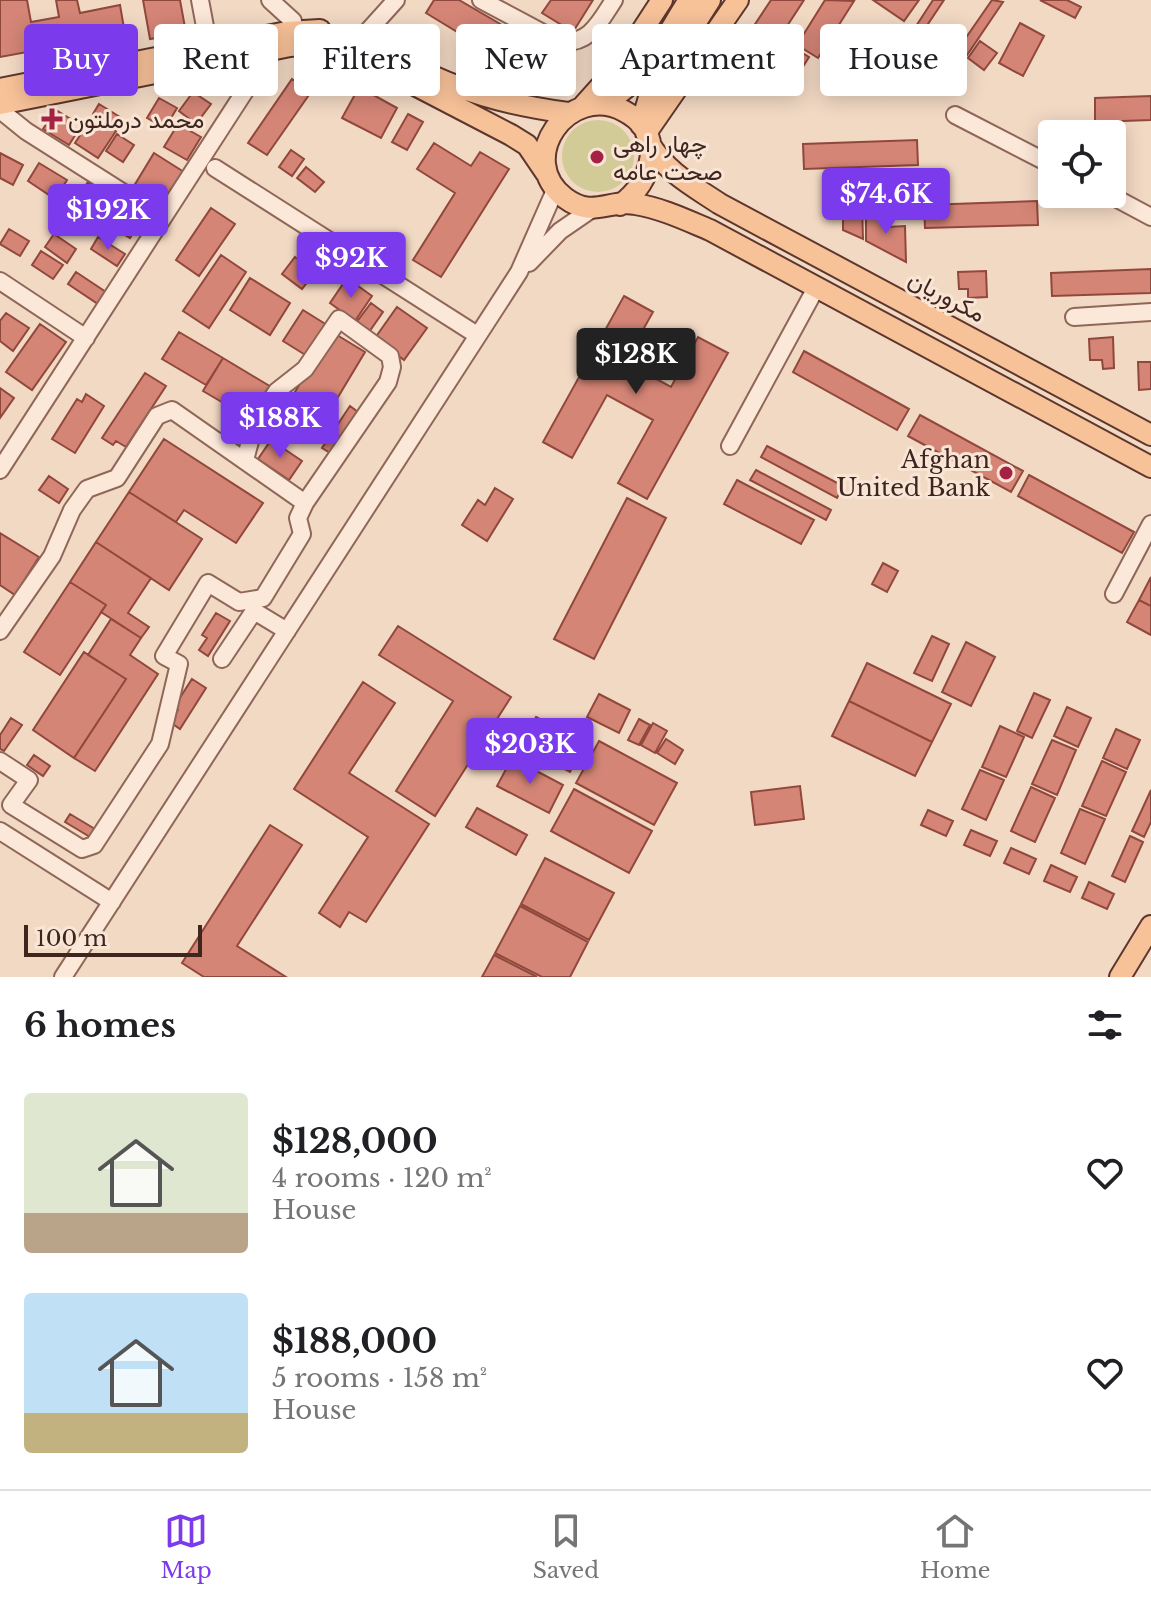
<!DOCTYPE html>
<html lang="en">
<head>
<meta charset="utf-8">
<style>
  :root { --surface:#fff; --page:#f2f2f2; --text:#202124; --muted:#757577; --line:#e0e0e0; --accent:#7c3aed }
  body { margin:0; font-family:"Libre Baskerville",Vazirmatn,serif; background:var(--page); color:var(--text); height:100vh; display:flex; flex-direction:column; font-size:30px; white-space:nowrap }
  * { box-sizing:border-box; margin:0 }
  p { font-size:26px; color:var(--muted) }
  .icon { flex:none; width:44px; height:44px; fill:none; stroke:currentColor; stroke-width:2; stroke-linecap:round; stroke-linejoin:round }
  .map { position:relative; height:977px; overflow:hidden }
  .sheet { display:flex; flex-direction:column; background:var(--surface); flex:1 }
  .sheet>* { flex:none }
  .top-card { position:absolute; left:24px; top:24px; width:1104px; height:72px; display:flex; gap:16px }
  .tools { position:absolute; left:1038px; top:120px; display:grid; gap:16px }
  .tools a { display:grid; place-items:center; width:88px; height:88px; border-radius:8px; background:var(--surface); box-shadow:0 4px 20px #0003; font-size:40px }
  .scale { position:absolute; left:24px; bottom:20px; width:178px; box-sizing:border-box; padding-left:8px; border:4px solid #3e251e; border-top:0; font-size:22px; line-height:28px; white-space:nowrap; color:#3e251e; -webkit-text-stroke:6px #f9e5d5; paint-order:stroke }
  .price { position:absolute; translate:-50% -68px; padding:0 18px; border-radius:8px; background:var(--accent); color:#fff; font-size:26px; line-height:52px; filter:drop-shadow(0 2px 4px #0008) }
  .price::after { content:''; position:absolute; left:50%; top:48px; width:24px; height:18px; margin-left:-12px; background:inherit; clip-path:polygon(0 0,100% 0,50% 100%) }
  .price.on { background:#222; color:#fff }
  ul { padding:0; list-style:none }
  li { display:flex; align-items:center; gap:24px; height:200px; padding:0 24px }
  li span { display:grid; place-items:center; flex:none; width:224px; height:160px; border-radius:8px; color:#555 }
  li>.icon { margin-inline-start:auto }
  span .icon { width:96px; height:96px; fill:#fffc; stroke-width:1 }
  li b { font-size:34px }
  h2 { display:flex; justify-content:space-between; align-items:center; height:96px; padding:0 24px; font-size:34px }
  .tag { padding:0 28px; border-radius:8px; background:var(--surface); box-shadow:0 4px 20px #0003; font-size:28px; line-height:72px }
  .tag.on { background:var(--accent); color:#fff }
  .tab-bar { display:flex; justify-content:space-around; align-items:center; height:112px; border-top:2px solid var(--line); background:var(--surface); font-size:22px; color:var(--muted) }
  .tab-bar a { display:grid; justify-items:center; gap:4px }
  .tab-bar .on { color:var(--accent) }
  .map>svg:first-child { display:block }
</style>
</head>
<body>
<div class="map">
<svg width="1151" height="977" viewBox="0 0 1151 977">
  <rect width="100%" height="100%" fill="#f2d9c4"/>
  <path fill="#d2ca97" d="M562 156a36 36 0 1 1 72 0a36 36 0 1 1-72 0Z"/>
  <path fill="#d48576" stroke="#91483c" stroke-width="2" d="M0,0H27L31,22L59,17L56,0H77L80,13L120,5L125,34L0,57Z
    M143,0H180L186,33L150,39Z
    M434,0H459L502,25L487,50L426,13Z
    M551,0H593L573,32L542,13Z
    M771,0H804L752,80L728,65Z
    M825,0L854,1L818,58L797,45Z
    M873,0H919L904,21Z
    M933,0H944L920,36L933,44L926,53L907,40Z
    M992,0L1003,2L963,61L954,55Z
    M1040,0H1067L1081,7L1075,18Z
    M1020,23L1044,36L1023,76L999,63Z
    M980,41L997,53L984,70L968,58Z
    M789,45L809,57L794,81L774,70Z
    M850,56L855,84L832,88L827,61Z
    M866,73L887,84L881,95L860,84Z
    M292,79L311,92L267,155L248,143Z
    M359,87L397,108L381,138L342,118Z
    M193,92L211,104L196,124L179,111Z
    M1151,96V120L1095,122V98Z
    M159,98L177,108L165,128L147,118Z
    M99,104L120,117L114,127L93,114Z
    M56,110L74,121L68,130L76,134L69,145L43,129Z
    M408,114L423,122L407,150L392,142Z
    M93,116L116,131L98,158L75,143Z
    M178,124L201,137L187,160L164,147Z
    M117,134L134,145L123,162L106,151Z
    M917,140L918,165L804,169L803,144Z
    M434,143L471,166L480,152L509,169L441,277L413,260L455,193L417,169Z
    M291,150L304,159L292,176L279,167Z
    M0,153L23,165L13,185L0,178Z
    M154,153L184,172L165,204L134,186Z
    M39,163L67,180L55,199L28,181Z
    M306,167L324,182L315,192L297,178Z
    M88,182L115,200L101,221L74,203Z
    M66,196L74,202L64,216L76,225L70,234L50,220Z
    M1037,201L1038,225L925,228L924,205Z
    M843,205H862L863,239L843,230Z
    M122,207L141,219L130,238L110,226Z
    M211,208L235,224L199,276L176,260Z
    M885,215L886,227L905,226L906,262L866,241V216Z
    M9,229L29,241L20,256L0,244Z
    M54,234L76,249L67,263L45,247Z
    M98,237L125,254L117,266L91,249Z
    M41,251L63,265L53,279L32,265Z
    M221,255L246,272L209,328L183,311Z
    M295,257L315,272L302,289L282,274Z
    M1151,269V293L1052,296L1051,273Z
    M986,271L987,297L968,298V289H959L958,272Z
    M76,272L106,292L98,304L68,284Z
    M250,278L290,303L270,335L230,310Z
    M347,278L372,296L355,321L330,303Z
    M624,296L653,312L625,362L671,387L698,337L728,353L647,499L618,483L653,420L607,395L572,458L543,442Z
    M371,303L383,312L369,332L356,323Z
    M397,307L427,328L404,360L375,338Z
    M303,310L327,325L307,356L283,341Z
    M6,313L29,328L13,351L0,341V321Z
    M40,324L66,342L32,390L6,372Z
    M179,332L223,358L206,385L162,359Z
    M332,332L365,352L311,442L277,421Z
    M1113,337L1114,368L1103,369L1102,360H1090L1089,339Z
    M804,351L909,409L897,430L793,372Z
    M223,358L273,388L254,421L203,391Z
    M1138,362H1151V389L1139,390Z
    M145,373L166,386L126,447L116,441L113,445L102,438Z
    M0,388L14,398L0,418Z
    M86,394L104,406L75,453L52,439L77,399L82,402Z
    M350,406L362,415L335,456L322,448Z
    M920,415L1023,471L1011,492L908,436Z
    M164,439L263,503L236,543L184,510L176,522L129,492Z
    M271,440L302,461L289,480L258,459Z
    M767,446L843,486L837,498L761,457Z
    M756,470L831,510L826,520L750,480Z
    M1029,475L1134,532L1122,553L1018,496Z
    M49,476L68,489L59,503L39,490Z
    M737,480L814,520L801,544L724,504Z
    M495,488L513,499L487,541L462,525L478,500L485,505Z
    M129,492L202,539L169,590L96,542Z
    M627,498L666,518L594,659L554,639Z
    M0,533L39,557L15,595L0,585Z
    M96,542L151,578L128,613L149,627L141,638L101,612L106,605L70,582Z
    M883,563L898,571L887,592L872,584Z
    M1151,577V606L1139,600Z
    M70,582L106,605L60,675L24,652Z
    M1139,600L1151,606V635L1127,622Z
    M216,613L230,621L208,656L199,650L207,638L202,635Z
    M111,619L141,638L130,655L158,674L95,771L74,758L126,679L88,655Z
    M398,626L511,697L435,816L396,791L453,701L379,655Z
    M932,636L949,644L932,681L914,673Z
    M966,642L995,657L971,706L942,692Z
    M84,652L126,679L74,758L33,730Z
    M867,663L951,704L932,742L849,701Z
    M192,679L206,688L180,729L170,722L178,710L174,707Z
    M363,682L395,703L349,773L429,824L366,922L349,912L340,927L319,913L368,837L294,789Z
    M1034,693L1050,700L1032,738L1017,731Z
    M599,694L630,710L619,733L587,717Z
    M849,701L932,742L915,776L832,736Z
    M1067,707L1091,718L1078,747L1054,736Z
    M536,717L585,743L570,772L521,746Z
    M11,718L22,725L4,751L0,749V735Z
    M639,719L650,725L639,745L628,740Z
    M653,723L667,731L655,753L641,745Z
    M1000,726L1024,737L1006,777L982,767Z
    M1116,729L1140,740L1127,769L1103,758Z
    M666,739L683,750L675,764L657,753Z
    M1052,740L1076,750L1057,795L1032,784Z
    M599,741L677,783L654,825L576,783Z
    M34,755L50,766L43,776L27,765Z
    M512,758L563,785L549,813L497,786Z
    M1102,761L1126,772L1106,816L1082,806Z
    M980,770L1004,780L986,820L962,809Z
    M800,786L804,819L755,825L751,792Z
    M1031,787L1055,798L1035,842L1011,831Z
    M574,789L652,831L629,873L551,831Z
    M1151,790V822L1144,837L1132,831Z
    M477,808L527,835L516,855L466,827Z
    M1080,809L1105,819L1085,864L1061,853Z
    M928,810L953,821L946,836L921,825Z
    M70,814L95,829L90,837L65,822Z
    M270,825L302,845L237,946L286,977H204L182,963Z
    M971,830L997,841L990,856L964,845Z
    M1130,836L1143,842L1125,882L1112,876Z
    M1011,848L1036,859L1029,874L1004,863Z
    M545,858L614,893L589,940L521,904Z
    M1051,865L1077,877L1070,892L1044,881Z
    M1089,882L1114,894L1107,909L1082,898Z
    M520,906L588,942L570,977H542L495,953Z
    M494,955L537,977H482Z"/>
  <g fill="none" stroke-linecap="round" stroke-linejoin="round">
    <defs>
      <path id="minor" d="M200,0L209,48
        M270,0L293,21L296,40
        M481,0L560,42C590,44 599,23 614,0
        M359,41L396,0
        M0,110L26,131L163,218
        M955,115L1052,165
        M215,168L477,335
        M1108,194L1151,217
        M529,263L560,231L592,209
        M0,281L86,338
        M1074,317L1151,312
        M730,446L817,286
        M0,470L254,77L265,52
        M1114,594L1151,524
        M0,631L52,556L72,510L87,489L117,478L157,416L172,410L305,503
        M222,659L254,611L287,631
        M0,761L29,780L11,805L82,849L94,845L160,744L179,664L164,656L208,583L239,602L263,598L302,534L298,518L305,503L388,382L392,367L390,356L339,319L305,369L277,391L255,423L245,460
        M0,831L112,902
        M63,977L519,272L556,188"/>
      <path id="major" d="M404,63C463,92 503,104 568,113
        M0,89L287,32L320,30
        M0,104L290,46L313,43L338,45L511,135L527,145L546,173
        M598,104C643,88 664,38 689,0
        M584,105L619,66L662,0
        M641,125L650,94L710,0
        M646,133L738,0
        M649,143C666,172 693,186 720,204L1151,435
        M620,205C653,182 667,133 624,111C569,82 514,159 565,198C593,219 609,199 635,204C661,208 686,220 710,230L1151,467
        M1120,977L1151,926"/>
    </defs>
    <use href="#minor" stroke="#8f6758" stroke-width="20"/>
    <use href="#major" stroke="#5d372d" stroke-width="24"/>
    <use href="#minor" stroke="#fce8d9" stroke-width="16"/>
    <use href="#major" stroke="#f8c299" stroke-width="20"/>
  </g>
  <g fill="#a52244" stroke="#f9e5d5" stroke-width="3">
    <path d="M48 107h8v8h8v8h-8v8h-8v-8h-8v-8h8z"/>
    <circle cx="597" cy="157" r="8"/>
    <circle cx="1006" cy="473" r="8"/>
  </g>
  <g text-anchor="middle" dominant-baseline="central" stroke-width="6" stroke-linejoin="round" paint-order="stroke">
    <g font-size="24" fill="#3e251e" stroke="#f9e5d5" text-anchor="start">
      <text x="68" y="119">محمد درملتون</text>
      <text x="613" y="143">چهار راهی<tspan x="613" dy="28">صحت عامه</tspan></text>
      <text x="990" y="459" text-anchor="end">Afghan<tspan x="990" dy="28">United Bank</tspan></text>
    </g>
    <g font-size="24" fill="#3e251e" stroke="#f9e5d5">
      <text transform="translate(947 296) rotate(28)">مکروریان</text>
    </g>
  </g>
</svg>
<div class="tools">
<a><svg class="icon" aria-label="locate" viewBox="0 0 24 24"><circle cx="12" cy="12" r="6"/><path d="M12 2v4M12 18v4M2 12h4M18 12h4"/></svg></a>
</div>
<div class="scale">100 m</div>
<b class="price" style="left:886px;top:236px">$74.6K</b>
<b class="price" style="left:108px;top:252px">$192K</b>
<b class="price" style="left:351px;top:300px">$92K</b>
<b class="price on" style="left:636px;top:396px">$128K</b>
<b class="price" style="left:280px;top:460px">$188K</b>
<b class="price" style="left:530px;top:786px">$203K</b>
<div class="top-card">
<a class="tag on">Buy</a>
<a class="tag">Rent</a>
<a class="tag">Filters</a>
<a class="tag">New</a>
<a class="tag">Apartment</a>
<a class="tag">House</a>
</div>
</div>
<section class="sheet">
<h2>6 homes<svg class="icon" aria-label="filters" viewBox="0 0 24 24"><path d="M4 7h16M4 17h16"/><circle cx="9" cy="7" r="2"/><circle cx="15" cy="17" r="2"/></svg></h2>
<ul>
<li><span style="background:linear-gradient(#dfe7d0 75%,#b9a48a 0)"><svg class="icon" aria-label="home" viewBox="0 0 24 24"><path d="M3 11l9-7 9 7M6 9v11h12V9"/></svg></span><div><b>$128,000</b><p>4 rooms · 120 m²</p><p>House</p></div><svg class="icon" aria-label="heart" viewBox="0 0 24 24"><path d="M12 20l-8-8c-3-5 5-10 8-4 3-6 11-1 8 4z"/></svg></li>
<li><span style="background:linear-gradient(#bfe0f5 75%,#c2b280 0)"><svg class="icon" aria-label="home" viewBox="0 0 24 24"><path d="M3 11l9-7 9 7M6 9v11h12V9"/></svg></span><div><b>$188,000</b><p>5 rooms · 158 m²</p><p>House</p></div><svg class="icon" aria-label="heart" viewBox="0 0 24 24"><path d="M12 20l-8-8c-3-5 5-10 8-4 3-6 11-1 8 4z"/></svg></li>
</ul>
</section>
<nav class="tab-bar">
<a class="on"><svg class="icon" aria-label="map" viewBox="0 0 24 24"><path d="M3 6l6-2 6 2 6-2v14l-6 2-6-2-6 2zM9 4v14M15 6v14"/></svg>Map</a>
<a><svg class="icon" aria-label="saved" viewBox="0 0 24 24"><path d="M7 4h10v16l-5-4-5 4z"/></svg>Saved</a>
<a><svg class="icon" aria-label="home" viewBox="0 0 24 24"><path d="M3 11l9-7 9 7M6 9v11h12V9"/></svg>Home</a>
</nav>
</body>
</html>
